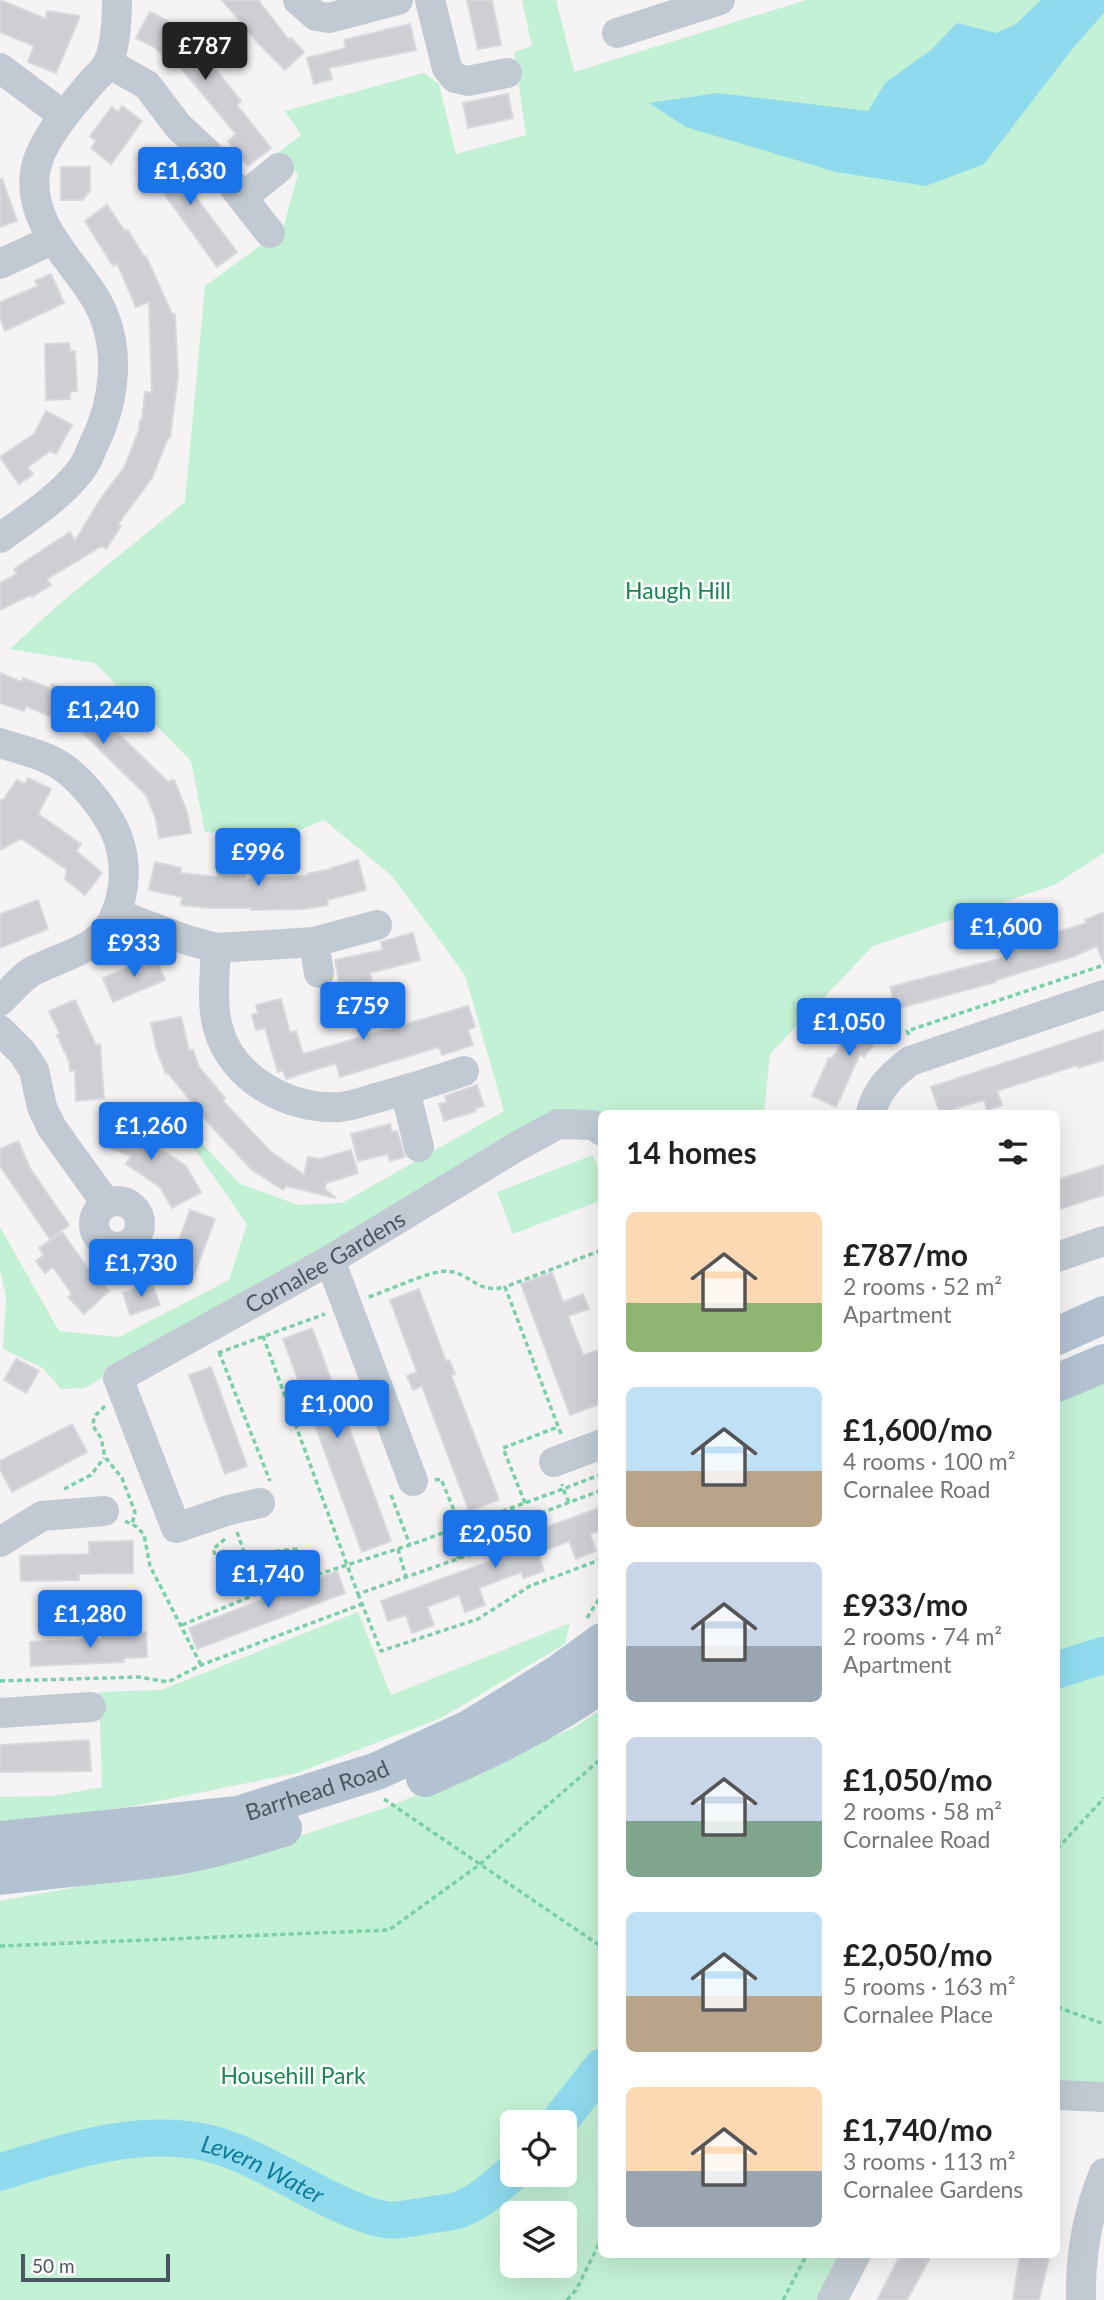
<!DOCTYPE html>
<html lang="en">
<head>
<meta charset="utf-8">
<style>
  :root { --surface:#fff; --page:#f6f6f6; --text:#222; --muted:#767676; --accent:#1a73e8 }
  body { margin:0; font-family:Lato,sans-serif; background:var(--page); color:var(--text); height:100vh; display:flex; flex-direction:column; font-size:26px; white-space:nowrap }
  * { box-sizing:border-box; margin:0 }
  p { font-size:23px; color:var(--muted) }
  .icon { flex:none; width:38px; height:38px; fill:none; stroke:currentColor; stroke-width:2; stroke-linecap:round; stroke-linejoin:round }
  .map { position:relative; flex:1; overflow:hidden }
  .details { position:absolute; left:598px; top:1110px; width:462px; height:1148px; display:flex; flex-direction:column; background:var(--surface); border-radius:10px; box-shadow:0 7px 28px #0002 }
  .details>* { flex:none }
  .buttons { position:absolute; left:500px; top:2110px; display:grid; gap:14px }
  .buttons a { display:grid; place-items:center; width:77px; height:77px; border-radius:10px; background:var(--surface); box-shadow:0 7px 28px #0002; font-size:35px }
  .scale { position:absolute; left:21px; bottom:18px; width:149px; box-sizing:border-box; padding-left:7px; border:4px solid #4a5661; border-top:0; font-size:19px; line-height:24px; white-space:nowrap; color:#4a5661; -webkit-text-stroke:5px #fff; paint-order:stroke }
  .price { position:absolute; translate:-50% -60px; padding:0 16px; border-radius:7px; background:var(--accent); color:#fff; font-size:23px; line-height:46px; filter:drop-shadow(0 2px 4px #0008) }
  .price::after { content:''; position:absolute; left:50%; top:42px; width:21px; height:16px; margin-left:-10px; background:inherit; clip-path:polygon(0 0,100% 0,50% 100%) }
  .price.active { background:#222; color:#fff }
  ul { padding:0; list-style:none }
  li { display:flex; align-items:center; gap:21px; height:175px; padding:0 28px }
  li span { display:grid; place-items:center; flex:none; width:196px; height:140px; border-radius:10px; color:#555 }
  li>.icon { margin-inline-start:auto }
  span .icon { width:84px; height:84px; fill:#fffc; stroke-width:1 }
  li b { font-size:30px }
  h2 { display:flex; justify-content:space-between; align-items:center; height:84px; padding:0 28px; font-size:30px }
  .map>svg:first-child { display:block }
</style>
</head>
<body>
<div class="map">
<svg width="1104" height="2300" viewBox="0 0 1104 2300">
  <rect width="100%" height="100%" fill="#f5f3f3"/>
  <path fill="#c3f1d5" fill-rule="evenodd" d="M522,0H556L574,72L806,0H1104V853L1054,885L873,946L770,1054L764,1113H604C565,1103 547,1119 513,1136L85,1388L61,1389L43,1368L3,1349L6,1298L0,1268V1227L59,1331L119,1337L229,1280L247,1224L191,1144L197,1138L240,1184L298,1205L342,1203L504,1111L465,975L392,876L324,820L275,840L205,832L191,761L95,663L10,649L58,605L185,502L205,286L283,229L298,174L278,153L301,135L285,111L424,73L439,84L456,154L526,135L514,52L532,46Z
    M593,1155L602,1178V1200L513,1234L497,1192Z
    M1104,1383V2083L1057,2080V1403Z
    M358,1612L391,1695L570,1623L565,1644L441,1718L297,1773L129,1807L0,1822V1797L53,1796L102,1787L99,1692L161,1690Z
    M602,1709V2254H846L820,2300H0V1901L229,1859L388,1807L573,1728ZM513,2123H565V2175H513ZM513,2214H565V2266H513Z"/>
  <path fill="#90daee" d="M1041,0H1104V13L1073,48L984,164L926,186L836,172L686,127L649,103L718,93L868,111L886,82L931,50L957,23L996,33L1016,24Z"/>
  <g fill="none" stroke-linecap="round" stroke-linejoin="round">
    <g stroke="#90daee" stroke-width="37">
      <path d="M1057,1670L1104,1655"/>
      <path d="M558,2123L602,2067"/>
      <path id="s1" d="M0,2172C65,2152 139,2127 208,2143C252,2154 296,2184 338,2203C353,2210 371,2218 388,2220C401,2221 417,2217 430,2215C440,2213 452,2213 461,2209C481,2201 497,2186 513,2172"/>
    </g>
  </g>
  <path fill="#cdcfd5" stroke="#d7d9de" stroke-width="2" d="M0,0L46,19L47,11L80,16L56,73L28,62L34,46L0,32Z
    M222,0H258L289,40L291,38L304,52L285,70L257,42Z
    M467,0H492L501,45L478,49Z
    M150,12L185,30L201,46L199,49L241,101L237,105L271,148L248,166L228,141L236,134L175,61L172,64L154,47L136,38Z
    M410,24L416,50L329,68L332,79L314,84L307,58L346,48L344,40Z
    M508,94L513,118L468,128L463,103Z
    M122,106L142,121L111,164L91,148L96,141L90,136L112,107L118,112Z
    M167,150L197,189L192,192L237,252L217,267L145,167Z
    M61,167H90V191L82,200H61Z
    M0,179H2L17,221L0,227Z
    M107,205L125,231L128,230L144,257L146,256L172,314H175L178,376L170,438H168L152,478L118,524L121,526L106,549L102,546L47,579L51,585L32,597L30,595L0,610V583L17,574L14,569L70,532L75,541L101,498L124,468L139,430L140,420H142L145,392L152,393L149,302L136,307L117,263L113,266L85,221Z
    M51,274L64,303L5,331L0,318V302L38,286L35,281Z
    M69,343L70,351H75L77,391L70,392V399L46,400L45,344Z
    M46,411L72,425L56,454L50,451L28,467L33,474L19,484L0,457L34,434Z
    M0,673L22,682L23,678L50,688L52,684L91,700L89,705L168,782L174,780L187,812L191,833L159,838L156,819L146,795L79,729L26,706L24,711L0,703Z
    M28,778L51,789L38,814L81,844L76,851L102,873L85,895L65,879L67,870L22,839L17,840V841L0,850V800H3L17,780L25,784Z
    M358,860L366,890L327,900L328,905L304,909L251,910V908H210L181,905L182,897L149,890L155,862L181,868L180,873L217,877V867L245,868V879L307,876V874L331,869V868Z
    M38,900L48,929L0,948V914Z
    M1104,912V963L1097,946L1072,957L996,980V982L896,1009L890,987L1006,957L1003,948L1087,923L1085,920Z
    M413,933L420,960L370,973L372,981L340,988L335,960L383,950L381,942Z
    M155,956L165,980L113,1002L103,978Z
    M281,999L290,1033L296,1031L303,1054L468,1006L475,1027L468,1030L473,1045L442,1055L439,1047L340,1077L336,1063L286,1079L283,1070L278,1072L265,1028L256,1030L252,1015L258,1013L256,1005Z
    M75,1000L96,1045L100,1044L104,1098L76,1101L75,1070L70,1071L69,1061L57,1035L60,1034L49,1011Z
    M869,1008L889,1023L864,1057L860,1054L836,1107L812,1096L829,1058L831,1059Z
    M181,1017L189,1051L193,1050L199,1067L225,1098L222,1100L270,1151L304,1175L308,1157L319,1159L351,1150L358,1173L326,1183L325,1189L336,1198L286,1186L283,1190L251,1169L213,1128L168,1073L166,1074L156,1048L151,1023Z
    M1104,1030V1060L1078,1068V1065L997,1091L1002,1105L987,1110L984,1100L940,1113L931,1087Z
    M477,1085L484,1106L475,1108L476,1111L444,1121L439,1104L447,1102L445,1096Z
    M109,1116L134,1126L132,1130L186,1166L201,1192L172,1208L160,1187L126,1164L131,1156L106,1147L108,1142L100,1139Z
    M390,1124L392,1132L397,1131L405,1157L390,1161L388,1154L358,1161L351,1134Z
    M18,1141L30,1168L69,1225L50,1239L0,1166V1149Z
    M1104,1165V1195L1057,1210V1180Z
    M190,1210L215,1219L191,1283L167,1274Z
    M62,1232L87,1267L109,1291L84,1314L68,1297L72,1294L53,1267L45,1273L36,1261L44,1255L39,1248Z
    M552,1272L563,1302L583,1294L589,1309L568,1316L583,1355L602,1349V1403L570,1415L521,1284Z
    M152,1283L160,1305L130,1315L123,1293Z
    M419,1289L446,1361L449,1360L455,1374L451,1375L499,1500L469,1511L422,1386L413,1390L407,1376L417,1372L390,1300Z
    M312,1328L391,1541L362,1552L283,1339Z
    M16,1359L39,1371L26,1393L4,1380Z
    M211,1367L247,1466L225,1474L189,1375Z
    M72,1424L87,1452L12,1492L0,1469V1461Z
    M602,1507V1529L590,1534L596,1551L576,1559L569,1541L538,1553L544,1571L523,1578L521,1572L479,1588L485,1605L465,1612L459,1595L427,1607L434,1625L412,1633L406,1615L388,1621L381,1601L496,1559L492,1547Z
    M133,1541V1573L79,1574V1580L21,1581L20,1556L89,1554V1542Z
    M337,1571L345,1593L197,1649L189,1628Z
    M146,1632L147,1657L124,1658V1662L31,1666L30,1642L102,1639L101,1634Z
    M89,1740L91,1771L0,1772V1745Z
    M901,2254H932L907,2300H877Z
    M1020,2254H1050L1039,2300H1013Z"/>
  <g fill="none" stroke-linecap="round" stroke-linejoin="round">
    <path stroke="#7ad0a6" stroke-width="3.5" stroke-dasharray="5 3.5" stroke-linecap="butt" d="M909,1035L907,1031L1104,965
      M369,1297C387,1291 431,1270 448,1271C473,1274 476,1294 505,1287
      M263,1336L347,1565L410,1545L563,1489L562,1484
      M219,1352L270,1481
      M218,1353L325,1314
      M105,1406L94,1417L93,1426L101,1438L105,1457L122,1478L135,1512L132,1524
      M561,1434L505,1287L602,1250
      M435,1480L441,1479L461,1527
      M64,1489L91,1475L104,1458
      M391,1495L410,1545
      M569,1502L563,1489L602,1474
      M525,1503L503,1448L558,1427
      M512,1508L517,1522
      M125,1521L137,1527L144,1535L150,1566L201,1665
      M478,1521L483,1535L602,1490
      M449,1531L459,1559
      M237,1532L255,1583
      M225,1539L213,1549L216,1558L296,1549L297,1556L255,1583L259,1593
      M398,1549L406,1577
      M358,1594L381,1651L478,1619L530,1586L602,1559
      M587,1618L602,1594
      M182,1625L259,1593L347,1565L358,1594L483,1550V1535
      M0,1681L139,1677L168,1682L201,1665L362,1604
      M384,1799L602,1947
      M1057,1849L1104,1798
      M0,1946L389,1930L479,1865L602,1758
      M1057,2007L1104,2024
      M567,2300L576,2290L602,2238
      M783,2300L807,2254"/>
    <g stroke="#c1cad2" stroke-width="30">
      <path d="M298,0L316,16L329,18L398,0"/>
      <path d="M430,0L447,68L455,78L468,81L507,73"/>
      <path d="M617,33L720,0"/>
      <path d="M108,63L147,85L178,126L208,154L270,233"/>
      <path d="M0,68L64,116"/>
      <path d="M243,197L279,168"/>
      <path d="M0,264L52,240"/>
      <path d="M0,538C29,517 59,498 81,470C86,463 90,454 93,446C115,402 122,348 98,303C75,261 28,227 35,172C40,141 71,107 91,83C96,77 105,70 108,63C116,45 117,19 117,0"/>
      <path d="M0,743C22,750 45,755 64,768C85,783 114,820 120,845C129,877 122,921 94,942C76,955 51,961 31,972C20,979 10,992 0,1001"/>
      <path d="M117,914L187,940L216,948L314,942L377,925"/>
      <path d="M314,942L319,973"/>
      <path d="M216,948C215,974 211,1003 218,1028C232,1080 290,1110 340,1107C352,1106 365,1101 376,1098C406,1090 435,1081 464,1071"/>
      <path d="M0,1030L22,1052L34,1070L42,1107L52,1128L106,1203"/>
      <path d="M405,1090L419,1147"/>
      <path d="M871,1113C876,1090 892,1075 910,1061L1104,995"/>
      <circle cx="117" cy="1224" r="23"/>
      <path d="M1057,1257L1104,1241"/>
      <path d="M330,1260L413,1481"/>
      <path d="M554,1462L602,1444"/>
      <path id="s2" d="M260,1503L229,1510L176,1528L118,1378L330,1260L516,1147L558,1124L593,1125L602,1131"/>
      <path d="M0,1542L42,1516L104,1511"/>
      <path d="M0,1713L91,1707"/>
      <path d="M1057,2095L1104,2097"/>
      <path d="M832,2300L856,2254"/>
      <path d="M1081,2300C1080,2257 1088,2212 1104,2173"/>
    </g>
    <g stroke="#b3c2d1" stroke-width="38">
      <path d="M1057,1336L1104,1315"/>
      <path d="M1057,1383L1104,1363"/>
      <path d="M425,1778C487,1751 548,1722 602,1683"/>
      <path id="s3" d="M0,1840L238,1815L377,1771L471,1728L558,1674L602,1642"/>
      <path d="M0,1876C54,1869 108,1865 162,1858C203,1853 244,1840 283,1828"/>
    </g>
  </g>
  <g text-anchor="middle" dominant-baseline="central" stroke-width="5" stroke-linejoin="round" paint-order="stroke">
    <g font-size="23" fill="#17864f" stroke="#fff">
      <text x="678" y="590">Haugh Hill</text>
      <text x="293" y="2075">Househill Park</text>
    </g>
    <g font-size="23" fill="#4a5661" stroke="#fff">
      <text stroke="none"><textPath href="#s2" startOffset="486">Cornalee Gardens</textPath></text>
      <text stroke="none"><textPath href="#s3" startOffset="322">Barrhead Road</textPath></text>
    </g>
    <g font-size="24" font-style="italic" fill="#0c7c9b" stroke="#fff">
      <text stroke="none"><textPath href="#s1" startOffset="273">Levern Water</textPath></text>
    </g>
  </g>
</svg>
<div class="buttons">
<a><svg class="icon" aria-label="locate" viewBox="0 0 24 24"><circle cx="12" cy="12" r="6"/><path d="M12 2v4M12 18v4M2 12h4M18 12h4"/></svg></a>
<a><svg class="icon" aria-label="layers" viewBox="0 0 24 24"><path d="M12 4l9 5-9 5-9-5zM3 14l9 5 9-5"/></svg></a>
</div>
<div class="scale">50 m</div>
<b class="price active" style="left:205px;top:82px">£787</b>
<b class="price" style="left:190px;top:207px">£1,630</b>
<b class="price" style="left:103px;top:746px">£1,240</b>
<b class="price" style="left:258px;top:888px">£996</b>
<b class="price" style="left:1006px;top:963px">£1,600</b>
<b class="price" style="left:134px;top:979px">£933</b>
<b class="price" style="left:363px;top:1042px">£759</b>
<b class="price" style="left:849px;top:1058px">£1,050</b>
<b class="price" style="left:151px;top:1162px">£1,260</b>
<b class="price" style="left:141px;top:1299px">£1,730</b>
<b class="price" style="left:337px;top:1440px">£1,000</b>
<b class="price" style="left:495px;top:1570px">£2,050</b>
<b class="price" style="left:268px;top:1610px">£1,740</b>
<b class="price" style="left:90px;top:1650px">£1,280</b>
<section class="details">
<h2>14 homes<svg class="icon" aria-label="filters" viewBox="0 0 24 24"><path d="M4 7h16M4 17h16"/><circle cx="9" cy="7" r="2"/><circle cx="15" cy="17" r="2"/></svg></h2>
<ul>
<li><span style="background:linear-gradient(#ffd9b3 65%,#8fb573 0)"><svg class="icon" aria-label="home" viewBox="0 0 24 24"><path d="M3 11l9-7 9 7M6 9v11h12V9"/></svg></span><div><b>£787/mo</b><p>2 rooms · 52 m²</p><p>Apartment</p></div></li>
<li><span style="background:linear-gradient(#bfe0f5 60%,#b9a48a 0)"><svg class="icon" aria-label="home" viewBox="0 0 24 24"><path d="M3 11l9-7 9 7M6 9v11h12V9"/></svg></span><div><b>£1,600/mo</b><p>4 rooms · 100 m²</p><p>Cornalee Road</p></div></li>
<li><span style="background:linear-gradient(#c9d6e8 60%,#9aa5b1 0)"><svg class="icon" aria-label="home" viewBox="0 0 24 24"><path d="M3 11l9-7 9 7M6 9v11h12V9"/></svg></span><div><b>£933/mo</b><p>2 rooms · 74 m²</p><p>Apartment</p></div></li>
<li><span style="background:linear-gradient(#c9d6e8 60%,#7fa58c 0)"><svg class="icon" aria-label="home" viewBox="0 0 24 24"><path d="M3 11l9-7 9 7M6 9v11h12V9"/></svg></span><div><b>£1,050/mo</b><p>2 rooms · 58 m²</p><p>Cornalee Road</p></div></li>
<li><span style="background:linear-gradient(#bfe0f5 60%,#b9a48a 0)"><svg class="icon" aria-label="home" viewBox="0 0 24 24"><path d="M3 11l9-7 9 7M6 9v11h12V9"/></svg></span><div><b>£2,050/mo</b><p>5 rooms · 163 m²</p><p>Cornalee Place</p></div></li>
<li><span style="background:linear-gradient(#ffd9b3 60%,#9aa5b1 0)"><svg class="icon" aria-label="home" viewBox="0 0 24 24"><path d="M3 11l9-7 9 7M6 9v11h12V9"/></svg></span><div><b>£1,740/mo</b><p>3 rooms · 113 m²</p><p>Cornalee Gardens</p></div></li>
</ul>
</section>
</div>
</body>
</html>
